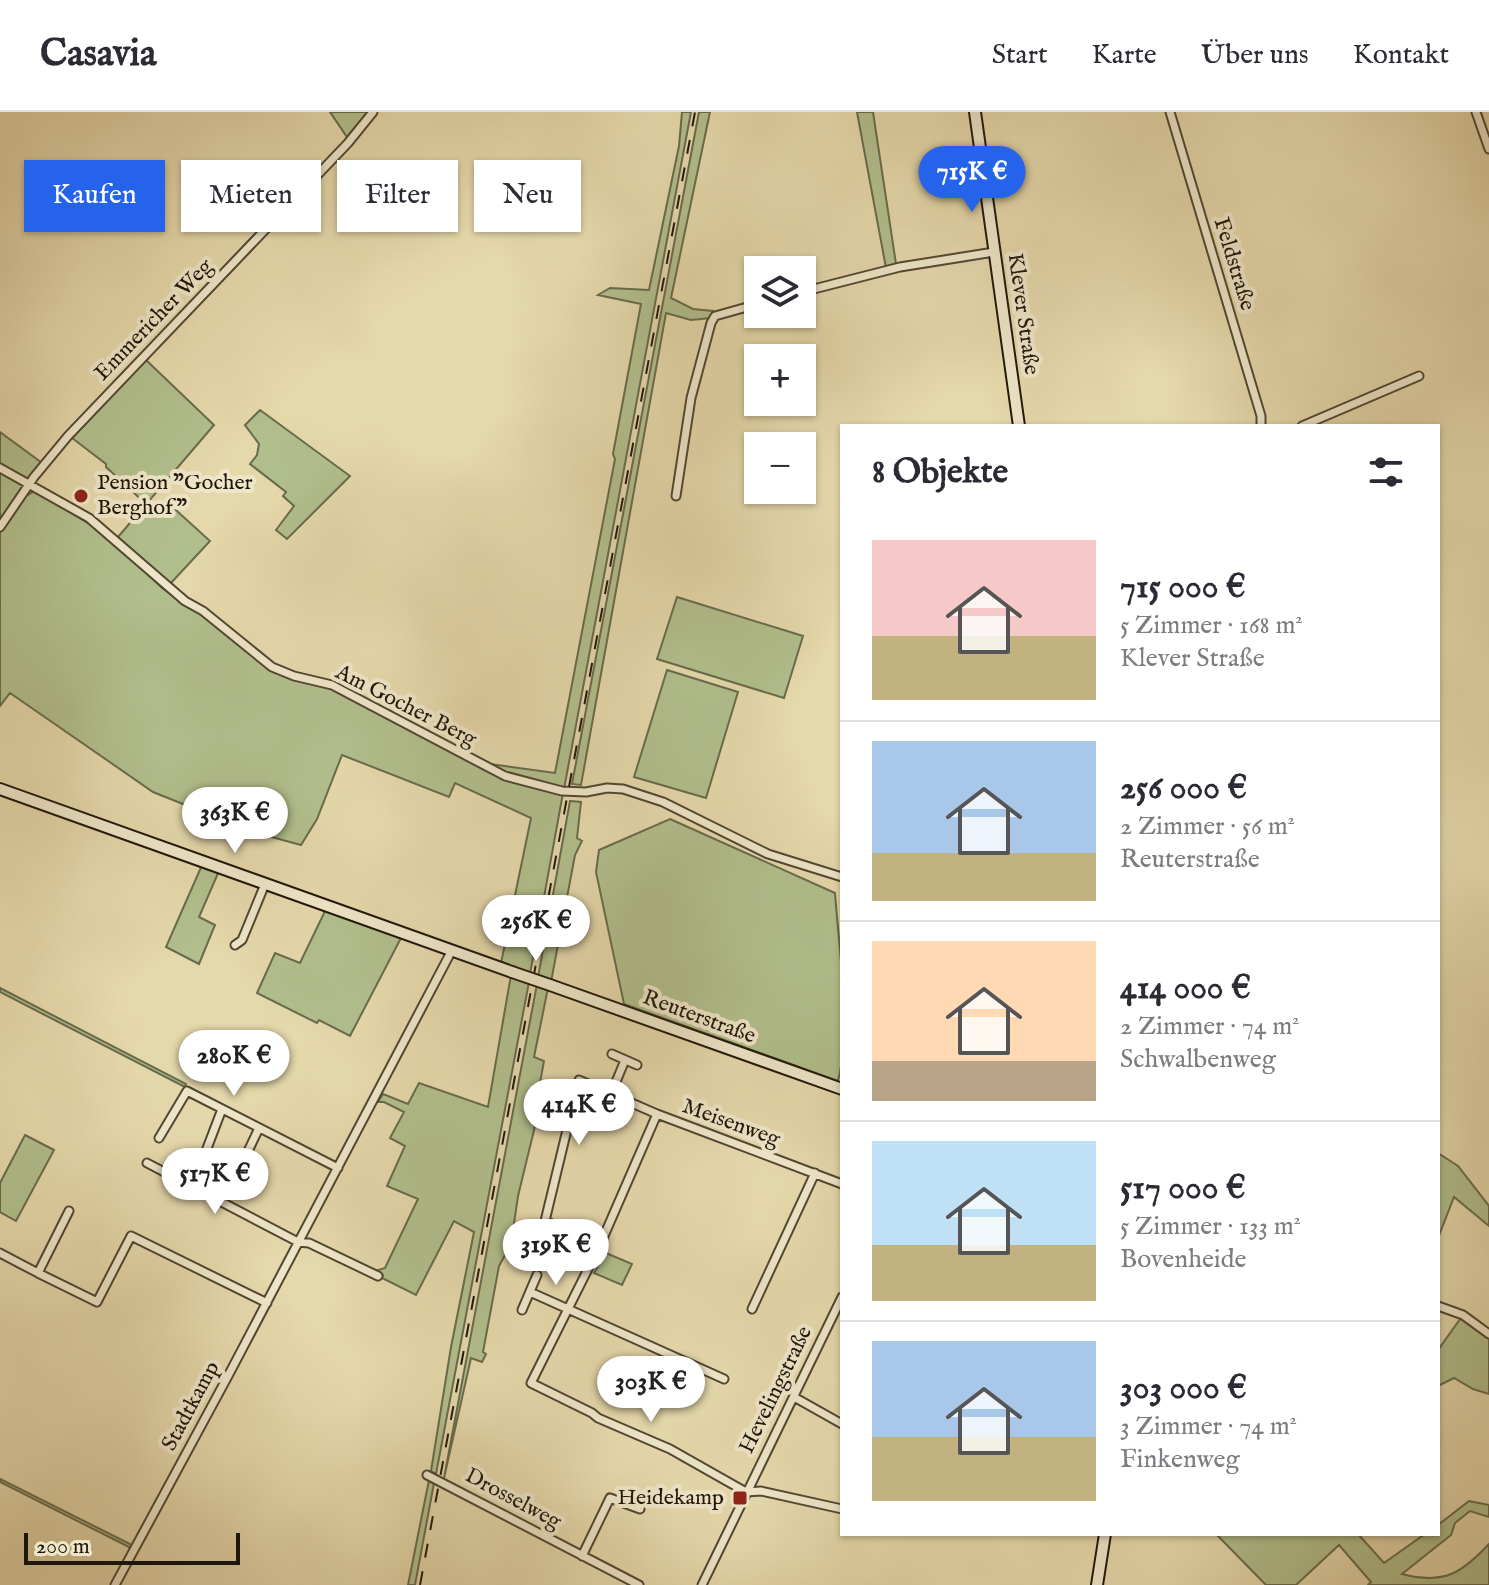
<!DOCTYPE html>
<html lang="de">
<head>
<meta charset="utf-8">
<style>
  :root { --surface:#fff; --page:#f7f7f7; --text:#2b2b33; --muted:#7c7c81; --line:#e1e1e2; --accent:#2563eb }
  body { margin:0; font-family:"IM FELL English",serif; background:var(--page); color:var(--text); height:100vh; display:flex; flex-direction:column; font-size:30px; white-space:nowrap }
  * { box-sizing:border-box; margin:0 }
  p { font-size:26px; color:var(--muted) }
  .icon { flex:none; width:44px; height:44px; fill:none; stroke:currentColor; stroke-width:2; stroke-linecap:round; stroke-linejoin:round }
  .map { position:relative; flex:1; overflow:hidden }
  .panel { position:absolute; left:840px; top:312px; width:600px; height:1112px; display:flex; flex-direction:column; background:var(--surface); border-radius:0px; box-shadow:0 2px 6px #0004 }
  .panel>* { flex:none }
  .top-card { position:absolute; left:24px; top:48px; width:696px; height:72px; display:flex; gap:16px }
  .tools { position:absolute; left:744px; top:144px; display:grid; gap:16px }
  .tools a { display:grid; place-items:center; width:72px; height:72px; border-radius:0px; background:var(--surface); box-shadow:0 2px 6px #0004; font-size:40px }
  .scale { position:absolute; left:24px; bottom:20px; width:216px; box-sizing:border-box; padding-left:8px; border:4px solid #20170b; border-top:0; font-size:22px; line-height:28px; white-space:nowrap; color:#20170b; -webkit-text-stroke:6px #eee6c8; paint-order:stroke }
  .price { position:absolute; translate:-50% -68px; padding:0 18px; border-radius:28px; background:#fff; color:#222; font-size:26px; line-height:52px; filter:drop-shadow(0 2px 4px #0008) }
  .price::after { content:''; position:absolute; left:50%; top:48px; width:24px; height:18px; margin-left:-12px; background:inherit; clip-path:polygon(0 0,100% 0,50% 100%) }
  .price.current { background:var(--accent); color:#fff }
  ul { padding:0; list-style:none }
  li { display:flex; align-items:center; gap:24px; height:200px; padding:0 32px }
  li+li { border-top:2px solid var(--line) }
  li span { display:grid; place-items:center; flex:none; width:224px; height:160px; border-radius:0px; color:#555 }
  li>.icon { margin-inline-start:auto }
  span .icon { width:96px; height:96px; fill:#fffc; stroke-width:1 }
  li b { font-size:34px }
  h2 { display:flex; justify-content:space-between; align-items:center; height:96px; padding:0 32px; font-size:34px }
  .chip { padding:0 28px; border-radius:0px; background:var(--surface); box-shadow:0 2px 6px #0004; font-size:28px; line-height:72px }
  .chip.current { background:var(--accent); color:#fff }
  header { display:flex; align-items:center; gap:48px; box-sizing:border-box; height:112px; padding:0 40px; background:var(--surface); border-bottom:2px solid var(--line) }
  header strong { font-size:38px }
  nav { display:flex; gap:44px; margin-inline-start:auto; font-size:28px }
  .map>svg:first-child { display:block }
</style>
</head>
<body>
<header>
<strong>Casavia</strong>
<nav><a>Start</a><a>Karte</a><a>Über uns</a><a>Kontakt</a></nav>
</header>
<div class="map">
<svg width="1489" height="1473" viewBox="0 0 1489 1473">
  <rect width="100%" height="100%" fill="#e5d8ab"/>
  <filter id="stains"><feTurbulence type="fractalNoise" baseFrequency=".0025" numOctaves="4"/><feColorMatrix values="0 0 0 0 .2 0 0 0 0 .09 0 0 0 0 .02 0 0 0 .5 -.17"/></filter>
  <radialGradient id="worn" r=".72"><stop offset=".6" stop-color="#630" stop-opacity="0"/><stop offset="1" stop-color="#630" stop-opacity=".3"/></radialGradient>
  <path fill="#b1bf8c" stroke="#686b4c" stroke-width="2" d="M330,0H368L347,25Z
    M682,0H691L564,677L512,665L448,634L490,652L555,661L615,347L613,342L641,192L598,183L610,176L649,178L679,34Z
    M699,0H710L671,186L693,197L713,199L711,206L691,208L666,201L581,673L572,672Z
    M857,0H873L896,152L886,156Z
    M146,248L214,313L148,390L153,393L167,390L210,429L170,472L118,425L146,392L106,355V352L72,326Z
    M260,298L350,364L287,427L276,418L294,394L283,384L286,380L250,352L257,343L259,332L245,313Z
    M0,320L42,351L31,365L24,367L0,352Z
    M0,358L23,370V376L0,409Z
    M35,379L106,422L162,476L186,493L202,500L272,557L331,574L446,637L511,668L563,681L530,862L501,851L531,706L455,671L449,685L342,643L317,707L301,733L253,720L153,680L10,581L0,594V421L26,384Z
    M677,485L803,524L784,586L657,547Z
    M667,558L738,580L706,686L634,665Z
    M570,689L581,690L577,726L582,729L575,743L551,870L538,865Z
    M670,707L835,781C839,835 851,919 838,969L624,892L596,760L599,738Z
    M202,753L219,759L199,805L215,813L199,852L166,835Z
    M326,797L402,824L350,924L319,908L317,911L257,881L275,841L300,851Z
    M511,863L529,870L436,1362L431,1359L451,1235L474,1120L454,1109L416,1183L382,1166L383,1163L375,1159L385,1156L418,1087L387,1074L405,1034L390,1026L404,1000L384,990H378L383,982L408,992L419,971L488,995Z
    M537,872L548,876L534,945L544,949L533,1009L536,1010L518,1084L511,1132L499,1154L483,1240L486,1242L482,1250L471,1246L444,1366Z
    M0,876L186,972L185,975L0,880Z
    M25,1023L54,1038L16,1109L0,1100V1071Z
    M1438,1041L1458,1054L1489,1094V1114L1454,1085L1438,1126Z
    M606,1141L632,1152L622,1173L594,1161Z
    M1463,1203L1489,1222V1282L1473,1277L1454,1266L1438,1274V1238Z
    M0,1367L132,1433L131,1436L0,1370Z
    M429,1368L434,1371L415,1473H408Z
    M1469,1389L1489,1393V1405L1470,1399L1455,1411L1451,1423L1402,1462C1444,1473 1462,1461 1489,1432V1473H1368L1371,1470L1339,1433L1296,1473H1266L1216,1422H1358L1384,1451L1425,1422H1438V1413Z"/>
  <g fill="none" stroke-linecap="round" stroke-linejoin="round">
    <defs>
      <path id="street" d="M1170,0L1261,304V314
        M1476,0L1489,37
        M802,180L900,155L994,140
        M1302,314L1419,264
        M0,356L89,406L185,489L203,499L272,555L294,564L332,573L505,664L562,679L586,680L607,676L623,677L663,690L768,742L842,765
        M676,384L691,286L711,211L715,204L758,192
        M0,415L34,365L68,324L348,31L373,0
        M235,833L242,828L265,772
        M612,942L637,953
        M611,982L625,948
        M657,1002L600,1133L531,1271L592,1301L598,1306L670,1337L746,1380L761,1379L842,1397
        M159,1026L187,979L338,1056
        M206,1039L222,997
        M147,1051L298,1130L309,1131L378,1164
        M241,1054L259,1016
        M69,1099L38,1161L97,1190L131,1124L267,1191
        M600,1133L545,1109L579,968L657,1002L842,1072
        M0,1141L38,1161
        M530,1180L724,1267
        M1438,1194L1463,1203L1489,1222
        M752,1197L815,1061
        M522,1198L537,1163
        M794,1285L842,1312
        M427,1363L639,1473
        M582,1444L610,1386L640,1397
        M115,1473L228,1264L451,840
        M702,1473L842,1185"/>
      <path id="secondary" d="M975,0L1019,314
        M0,677L512,860
        M550,873L842,977
        M1097,1473L1105,1422"/>
    </defs>
    <use href="#street" stroke="#514733" stroke-width="11"/>
    <use href="#secondary" stroke="#20170b" stroke-width="14"/>
    <use href="#street" stroke="#eee6c8" stroke-width="7"/>
    <use href="#secondary" stroke="#eee6c8" stroke-width="10"/>
    <path stroke="#20170b" stroke-width="2" stroke-dasharray="14 14" stroke-linecap="butt" d="M420,1473L695,0"/>
    <defs>
      <path id="secondary-bridge" d="M512,860L550,873"/>
    </defs>
    <use href="#secondary-bridge" stroke="#20170b" stroke-width="14" stroke-linecap="butt"/>
    <use href="#secondary-bridge" stroke="#eee6c8" stroke-width="10"/>
  </g>
  <g fill="#8f2418" stroke="#eee6c8" stroke-width="3">
    <circle cx="81" cy="384" r="8"/>
    <rect x="732" y="1378" width="16" height="16" rx="4"/>
  </g>
  <g text-anchor="middle" dominant-baseline="central" stroke-width="8" stroke-linejoin="round" paint-order="stroke">
    <g font-size="22" fill="#20170b" stroke="#eee6c8">
      <text transform="translate(1234 152) rotate(73)">Feldstraße</text>
      <text transform="translate(1023 202) rotate(82)">Klever Straße</text>
      <text transform="translate(154 208) rotate(-46)">Emmericher Weg</text>
      <text transform="translate(406 594) rotate(27)">Am Gocher Berg</text>
      <text transform="translate(699 905) rotate(20)">Reuterstraße</text>
      <text transform="translate(731 1011) rotate(20)">Meisenweg</text>
      <text transform="translate(776 1278) rotate(-64)">Hevelingstraße</text>
      <text transform="translate(191 1294) rotate(-62)">Stadtkamp</text>
      <text transform="translate(513 1387) rotate(28)">Drosselweg</text>
    </g>
    <g font-size="22" fill="#20170b" stroke="#eee6c8" text-anchor="start">
      <text x="97" y="371">Pension "Gocher<tspan x="97" dy="25">Berghof"</tspan></text>
      <text x="724" y="1386" text-anchor="end">Heidekamp</text>
    </g>
  </g>
  <rect width="100%" height="100%" filter="url(#stains)"/>
  <rect width="100%" height="100%" fill="url(#worn)"/>
</svg>
<div class="tools">
<a><svg class="icon" aria-label="layers" viewBox="0 0 24 24"><path d="M12 4l9 5-9 5-9-5zM3 14l9 5 9-5"/></svg></a>
<a>+</a>
<a>−</a>
</div>
<div class="scale">200 m</div>
<b class="price current" style="left:972px;top:102px">715K €</b>
<b class="price" style="left:235px;top:743px">363K €</b>
<b class="price" style="left:536px;top:851px">256K €</b>
<b class="price" style="left:234px;top:986px">280K €</b>
<b class="price" style="left:579px;top:1035px">414K €</b>
<b class="price" style="left:215px;top:1104px">517K €</b>
<b class="price" style="left:556px;top:1175px">319K €</b>
<b class="price" style="left:651px;top:1312px">303K €</b>
<div class="top-card">
<a class="chip current">Kaufen</a>
<a class="chip">Mieten</a>
<a class="chip">Filter</a>
<a class="chip">Neu</a>
</div>
<section class="panel">
<h2>8 Objekte<svg class="icon" aria-label="filters" viewBox="0 0 24 24"><path d="M4 7h16M4 17h16"/><circle cx="9" cy="7" r="2"/><circle cx="15" cy="17" r="2"/></svg></h2>
<ul>
<li><span style="background:linear-gradient(#f6c9c9 60%,#c2b280 0)"><svg class="icon" aria-label="home" viewBox="0 0 24 24"><path d="M3 11l9-7 9 7M6 9v11h12V9"/></svg></span><div><b>715 000 €</b><p>5 Zimmer · 168 m²</p><p>Klever Straße</p></div></li>
<li><span style="background:linear-gradient(#a9c7e8 70%,#c2b280 0)"><svg class="icon" aria-label="home" viewBox="0 0 24 24"><path d="M3 11l9-7 9 7M6 9v11h12V9"/></svg></span><div><b>256 000 €</b><p>2 Zimmer · 56 m²</p><p>Reuterstraße</p></div></li>
<li><span style="background:linear-gradient(#ffd9b3 75%,#b9a48a 0)"><svg class="icon" aria-label="home" viewBox="0 0 24 24"><path d="M3 11l9-7 9 7M6 9v11h12V9"/></svg></span><div><b>414 000 €</b><p>2 Zimmer · 74 m²</p><p>Schwalbenweg</p></div></li>
<li><span style="background:linear-gradient(#bfe0f5 65%,#c2b280 0)"><svg class="icon" aria-label="home" viewBox="0 0 24 24"><path d="M3 11l9-7 9 7M6 9v11h12V9"/></svg></span><div><b>517 000 €</b><p>5 Zimmer · 133 m²</p><p>Bovenheide</p></div></li>
<li><span style="background:linear-gradient(#a9c7e8 60%,#c2b280 0)"><svg class="icon" aria-label="home" viewBox="0 0 24 24"><path d="M3 11l9-7 9 7M6 9v11h12V9"/></svg></span><div><b>303 000 €</b><p>3 Zimmer · 74 m²</p><p>Finkenweg</p></div></li>
</ul>
</section>
</div>
</body>
</html>
